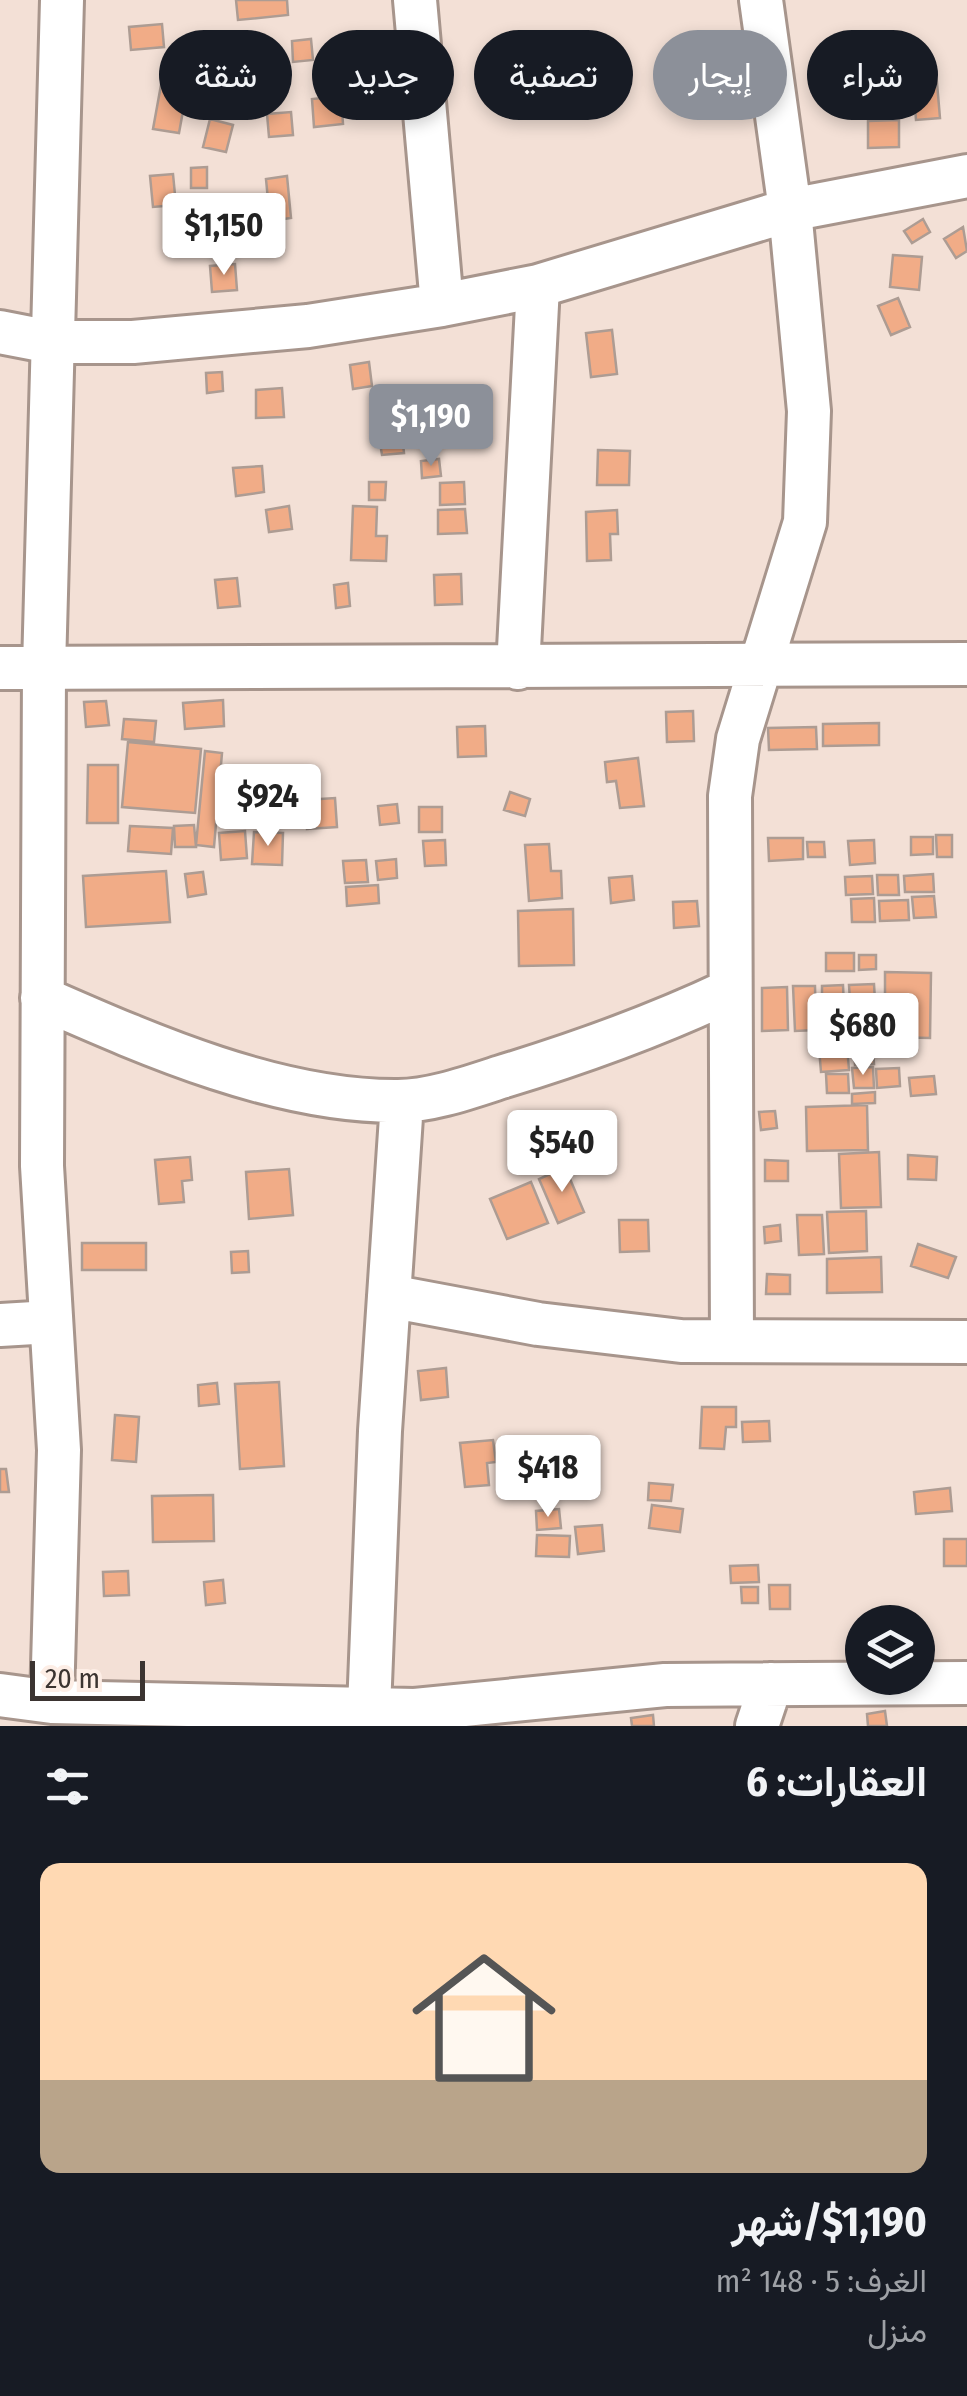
<!DOCTYPE html>
<html lang="ar">
<head>
<meta charset="utf-8">
<style>
  :root { --surface:#171b24; --page:#242831; --text:#f1f3f6; --muted:#9ea1a6; --line:#363941; --accent:#8c9099 }
  body { margin:0; font-family:"Fira Sans Condensed",Vazirmatn,sans-serif; background:var(--page); color:var(--text); direction:rtl; height:100vh; display:flex; flex-direction:column; font-size:38px; white-space:nowrap }
  * { box-sizing:border-box; margin:0 }
  p { font-size:32px; color:var(--muted) }
  .icon { flex:none; width:55px; height:55px; fill:none; stroke:currentColor; stroke-width:2; stroke-linecap:round; stroke-linejoin:round }
  .map { position:relative; height:1726px; overflow:hidden; direction:ltr }
  .details { display:flex; flex-direction:column; background:var(--surface); flex:1 }
  .details>* { flex:none }
  .guide { position:absolute; left:30px; top:30px; width:908px; height:90px; direction:rtl; display:flex; gap:20px }
  .fabs { position:absolute; left:845px; top:1605px; display:grid; gap:20px }
  .fabs a { display:grid; place-items:center; width:90px; height:90px; border-radius:50%; background:var(--surface); box-shadow:0 5px 15px #0003; font-size:50px }
  .scale { position:absolute; left:30px; bottom:25px; width:115px; box-sizing:border-box; padding-left:10px; border:5px solid #3b3431; border-top:0; font-size:28px; line-height:35px; white-space:nowrap; color:#3b3431; -webkit-text-stroke:8px #fdeee6; paint-order:stroke }
  .price { position:absolute; translate:-50% -85px; padding:0 22px; border-radius:10px; background:#fff; color:#222; font-size:32px; line-height:65px; filter:drop-shadow(0 2px 5px #0008) }
  .price::after { content:''; position:absolute; left:50%; top:60px; width:30px; height:22px; margin-left:-15px; background:inherit; clip-path:polygon(0 0,100% 0,50% 100%) }
  .price.active { background:var(--accent); color:#fff }
  ul { padding:0; list-style:none }
  li { display:grid; align-content:center; gap:20px; height:530px; padding:0 40px }
  li+li { border-top:2px solid var(--line) }
  li span { display:grid; place-items:center; height:310px; border-radius:20px; color:#555 }
  li>.icon { margin-inline-start:auto }
  span .icon { width:180px; height:180px; fill:#fffc; stroke-width:1 }
  li b { font-size:42px }
  h2 { display:flex; justify-content:space-between; align-items:center; height:120px; padding:0 40px; font-size:42px }
  .tag { padding:0 35px; border-radius:45px; background:var(--surface); box-shadow:0 5px 15px #0003; font-size:35px; line-height:90px }
  .tag.active { background:var(--accent); color:#fff }
  .map>svg:first-child { display:block }
</style>
</head>
<body>
<div class="map">
<svg width="967" height="1726" viewBox="0 0 967 1726">
  <rect width="100%" height="100%" fill="#f3e0d6"/>
  <path fill="#f1ac87" stroke="#ad9c93" stroke-width="2.5" d="M236,0H287L288,15L238,20Z
    M162,24L164,47L131,50L129,27Z
    M311,39L313,60L293,62L292,41Z
    M185,44H203L202,62H184Z
    M936,71L940,118L916,120L914,94H907L906,74Z
    M161,85L187,89L179,133L153,129Z
    M341,96L343,124L314,127L312,99Z
    M291,112L293,135L269,137L267,114Z
    M210,119L233,125L226,152L203,147Z
    M899,120V147L868,148V121Z
    M207,167V188H191V168Z
    M173,174L176,205L153,207L150,176Z
    M287,176L291,218L270,221L266,179Z
    M194,203H217L216,231H193Z
    M923,219L930,232L912,243L904,231Z
    M963,227L967,251L956,258L944,239Z
    M893,255L922,257L919,290L890,287Z
    M235,264L237,290L212,292L210,266Z
    M898,298L910,327L891,335L878,306Z
    M612,330L617,374L591,377L586,333Z
    M369,362L372,386L353,389L350,365Z
    M222,372L223,391L207,393L206,373Z
    M282,388L284,417L256,418V390Z
    M402,434L404,453L382,455L379,437Z
    M598,450L630,451L629,485H597Z
    M439,459L441,476L422,478L421,461Z
    M262,466L264,492L236,496L233,468Z
    M369,482H386L385,500H369Z
    M464,482L465,504L440,505V483Z
    M289,506L292,529L269,532L266,510Z
    M353,506L377,507L376,536H387L386,561L351,560Z
    M465,509L467,533L438,534V510Z
    M617,510L618,534H610L611,560L587,561L586,512Z
    M461,574L462,604L435,605L434,575Z
    M237,578L240,606L218,608L215,580Z
    M348,583L350,606L336,608L334,585Z
    M223,700L224,726L185,729L183,703Z
    M106,701L109,725L86,727L84,702Z
    M693,711L694,741L667,742L666,712Z
    M124,719L156,721L154,742L122,739Z
    M879,723V745L823,746V724Z
    M485,726L486,756L458,757L457,727Z
    M816,727L817,749L769,750L768,728Z
    M128,742L201,749L195,813L122,807Z
    M205,751L222,753L214,847L196,845Z
    M638,758L644,806L620,808L616,781L607,782L605,762Z
    M88,765H118V823H87Z
    M510,792L530,799L525,816L504,810Z
    M335,798L337,827L307,829L305,800Z
    M397,804L399,823L380,825L378,806Z
    M419,807H442V832H419Z
    M194,825L196,847H175L174,826Z
    M130,826L173,828L171,854L128,851Z
    M245,831L247,858L221,860L219,833Z
    M254,832L283,833L282,865L252,864Z
    M936,835H952V857H937Z
    M911,837H933V854L911,855Z
    M768,838H803V859L769,861Z
    M445,840L446,865L425,866L423,841Z
    M874,840L875,863L850,865L848,841Z
    M807,842H824L825,857H808Z
    M549,844L551,871H561L562,898L529,901L525,845Z
    M396,859L397,878L378,880L376,861Z
    M366,860L368,882L345,883L343,861Z
    M166,871L170,922L86,927L83,876Z
    M203,872L206,894L188,897L185,874Z
    M933,874L934,892H905L904,876Z
    M877,875H898L899,895H878Z
    M632,876L634,900L611,903L609,878Z
    M872,876L873,894L846,895L845,877Z
    M378,885L379,903L347,906L346,887Z
    M934,896L936,917L914,918L912,897Z
    M874,898L875,922H852L851,899Z
    M908,900L909,920L880,921L879,901Z
    M697,901L699,926L674,928L673,902Z
    M573,909L574,965L519,966L518,911Z
    M826,953H854V971H826Z
    M859,955H876V969L859,970Z
    M885,972L931,973L930,1038L885,1037Z
    M874,984L875,1001H850L849,985Z
    M843,985L844,1007L822,1008V986Z
    M793,986H815L816,1030L795,1031Z
    M787,987L788,1030L762,1031V988Z
    M874,1003L875,1027L853,1028L852,1004Z
    M822,1012H847L848,1031H822Z
    M847,1046L849,1070L821,1072L819,1048Z
    M873,1048L874,1064L855,1065L854,1049Z
    M873,1067L874,1088H854L852,1068Z
    M899,1068L900,1086L877,1088L876,1069Z
    M826,1074H848L849,1093H827Z
    M934,1076L936,1094L911,1096L909,1078Z
    M875,1092V1103L852,1104V1094Z
    M867,1105L868,1150L807,1151L806,1107Z
    M775,1111L777,1128L761,1130L759,1112Z
    M879,1152L881,1207L841,1208L839,1154Z
    M908,1155L937,1157L936,1180L908,1179Z
    M190,1157L192,1180L182,1181L184,1202L159,1204L155,1160Z
    M765,1160L788,1161V1181H765Z
    M565,1167L584,1212L558,1223L539,1179Z
    M289,1169L293,1215L249,1219L246,1172Z
    M531,1182L548,1223L507,1239L490,1199Z
    M866,1211L867,1251L829,1253L827,1212Z
    M797,1215H822L824,1254L799,1255Z
    M619,1220H648L649,1251L620,1252Z
    M780,1225L781,1241L765,1243L764,1227Z
    M82,1243H146V1270H82Z
    M918,1244L956,1257L948,1278L911,1266Z
    M248,1251L249,1272L232,1273L231,1252Z
    M881,1257L882,1292L827,1293V1259Z
    M767,1274L790,1275V1294H766Z
    M446,1368L448,1397L421,1400L418,1371Z
    M279,1382L284,1466L240,1469L235,1384Z
    M217,1383L219,1404L199,1406L198,1385Z
    M702,1407H736V1427H726L724,1449L700,1448Z
    M115,1415L139,1417L136,1462L112,1460Z
    M769,1421L770,1441L743,1442L742,1422Z
    M493,1440L496,1462L487,1463L489,1485L465,1487L460,1443Z
    M574,1464L575,1493H546V1466Z
    M0,1469H6L9,1492H0Z
    M649,1483L673,1485L671,1501L648,1500Z
    M950,1488L952,1511L916,1514L914,1492Z
    M213,1495L214,1541L153,1542L152,1496Z
    M652,1505L683,1509L680,1532L649,1528Z
    M559,1509L561,1528L537,1530L536,1511Z
    M602,1525L604,1551L578,1554L575,1527Z
    M537,1535L570,1536L569,1557L536,1556Z
    M944,1539H967V1566H944Z
    M758,1565L759,1582L731,1583L730,1566Z
    M128,1571L129,1595L104,1596L103,1572Z
    M223,1580L225,1603L206,1605L204,1582Z
    M769,1585H790V1609H770Z
    M741,1587H758V1603H742Z
    M885,1711L887,1726H868L867,1714Z
    M653,1715L654,1726H632L631,1718Z"/>
  <g fill="none" stroke-linecap="round" stroke-linejoin="round">
    <defs>
      <path id="minor" d="M415,0L442,305
        M0,332L51,342H133L308,326L442,305L538,286L790,210L967,176
        M0,668L967,664
        M518,668L538,286
        M42,998C149,1045 278,1102 398,1101C431,1101 470,1087 501,1077C580,1053 655,1026 729,991
        M389,1296L538,1324L681,1341L967,1342
        M0,1325L51,1322
        M732,1341L730,796L738,739L805,522L809,411L790,210L761,0
        M0,1695L52,1702L415,1710L665,1685L967,1683
        M52,1702L59,1450L42,1166L44,668L62,0
        M369,1709L380,1431L402,1102
        M757,1726L771,1684"/>
    </defs>
    <use href="#minor" stroke="#a7958c" stroke-width="48"/>
    <use href="#minor" stroke="#fff" stroke-width="42"/>
  </g>
</svg>
<div class="fabs">
<a><svg class="icon" aria-label="layers" viewBox="0 0 24 24"><path d="M12 4l9 5-9 5-9-5zM3 14l9 5 9-5"/></svg></a>
</div>
<div class="scale">20 m</div>
<b class="price" style="left:224px;top:278px">$1,150</b>
<b class="price active" style="left:431px;top:469px">$1,190</b>
<b class="price" style="left:268px;top:849px">$924</b>
<b class="price" style="left:863px;top:1078px">$680</b>
<b class="price" style="left:562px;top:1195px">$540</b>
<b class="price" style="left:548px;top:1520px">$418</b>
<div class="guide">
<a class="tag">شراء</a>
<a class="tag active">إيجار</a>
<a class="tag">تصفية</a>
<a class="tag">جديد</a>
<a class="tag">شقة</a>
</div>
</div>
<section class="details">
<h2>العقارات: 6<svg class="icon" aria-label="filters" viewBox="0 0 24 24"><path d="M4 7h16M4 17h16"/><circle cx="9" cy="7" r="2"/><circle cx="15" cy="17" r="2"/></svg></h2>
<ul>
<li><span style="background:linear-gradient(#ffd9b3 70%,#b9a48a 0)"><svg class="icon" aria-label="home" viewBox="0 0 24 24"><path d="M3 11l9-7 9 7M6 9v11h12V9"/></svg></span><div><b>$1,190/شهر</b><p>الغرف: 5 · 148 m²</p><p>منزل</p></div></li>
</ul>
</section>
</body>
</html>
